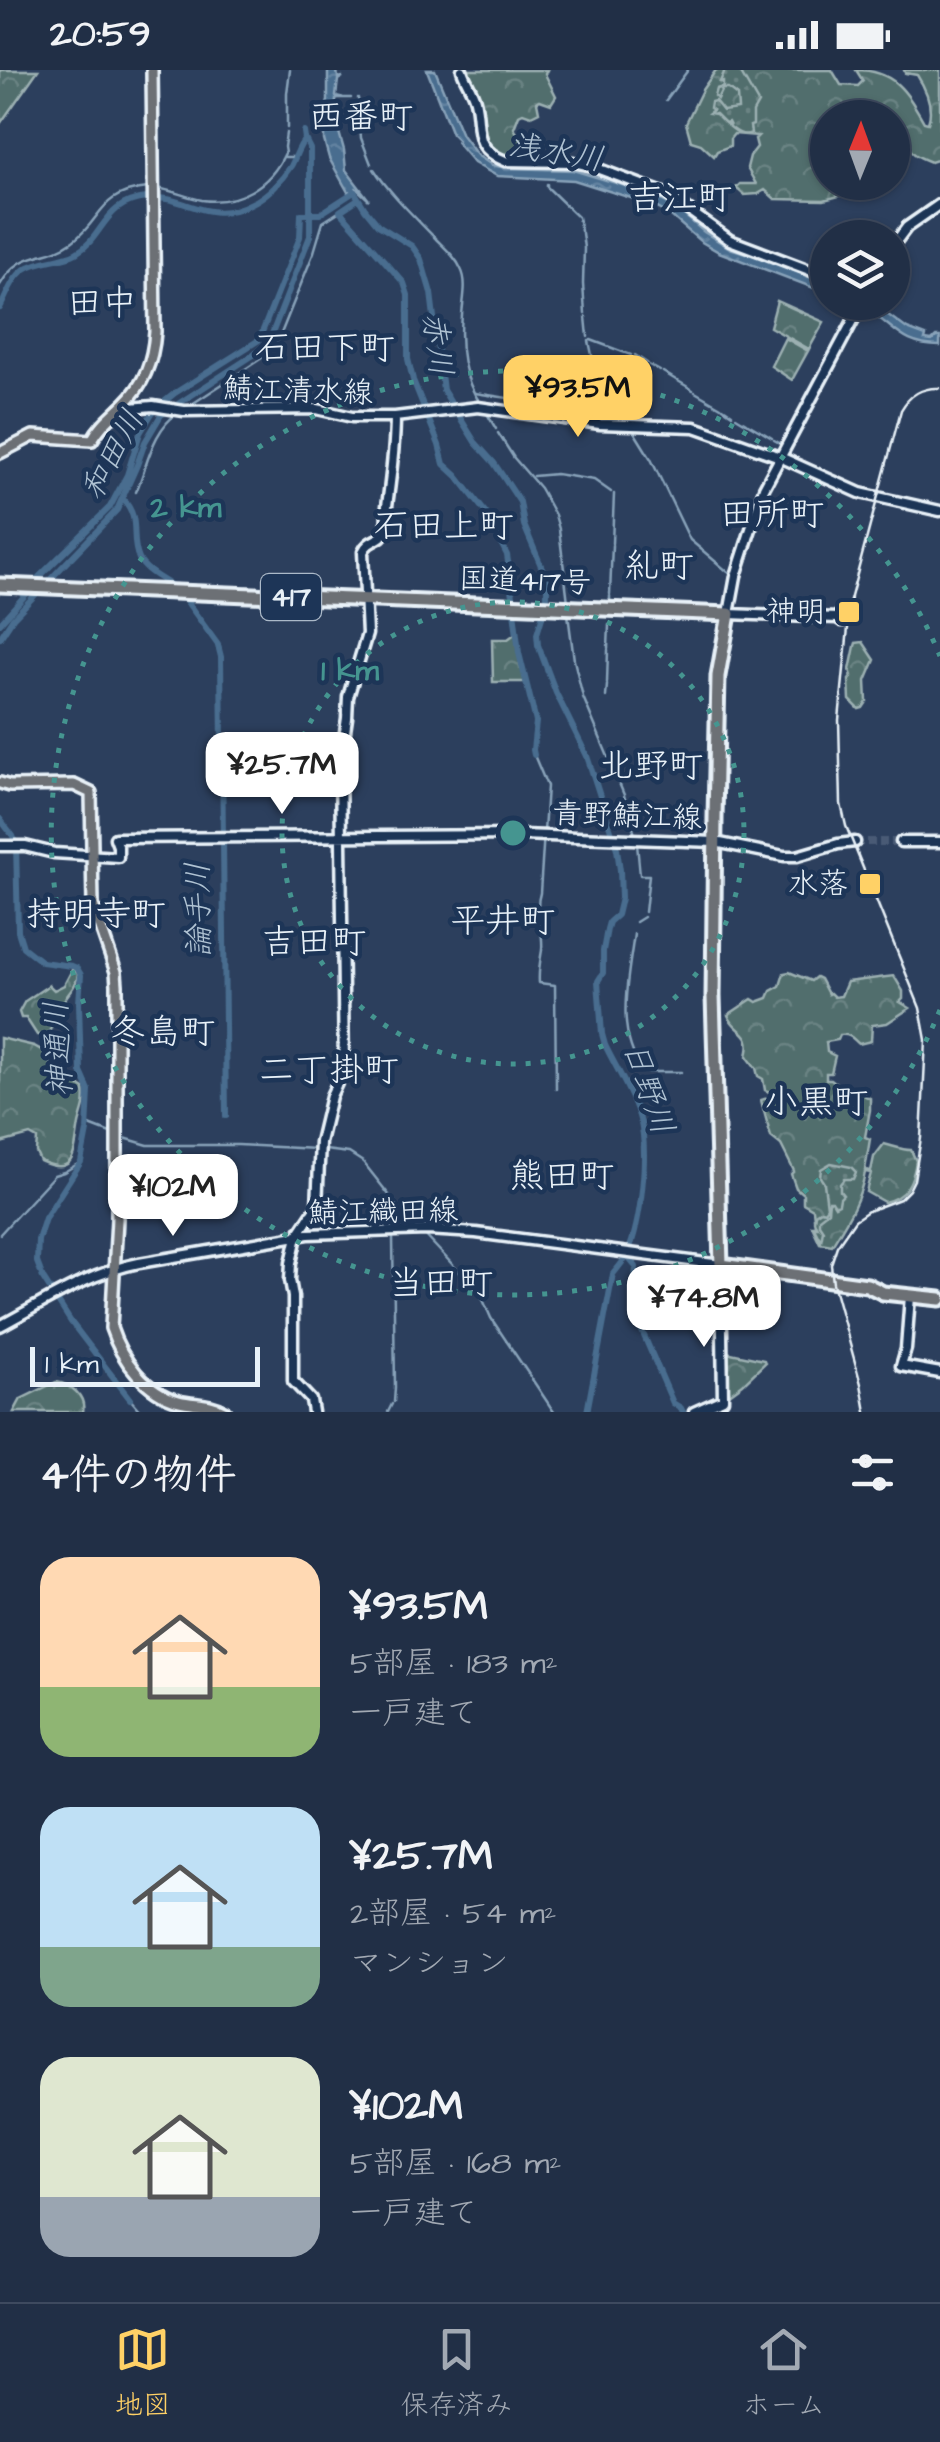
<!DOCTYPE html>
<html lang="ja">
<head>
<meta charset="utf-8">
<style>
  :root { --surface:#212f46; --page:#29374d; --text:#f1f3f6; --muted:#a2a9b3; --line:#3e4a5f; --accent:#ffd166 }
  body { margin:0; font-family:"Architects Daughter","Klee One",sans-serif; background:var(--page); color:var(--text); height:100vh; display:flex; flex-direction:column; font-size:38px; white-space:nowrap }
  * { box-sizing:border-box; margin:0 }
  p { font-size:32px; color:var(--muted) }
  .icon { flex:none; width:55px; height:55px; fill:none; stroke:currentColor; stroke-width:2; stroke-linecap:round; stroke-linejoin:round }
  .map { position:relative; height:1342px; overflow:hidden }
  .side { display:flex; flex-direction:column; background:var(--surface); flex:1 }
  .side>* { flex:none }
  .needle { width:65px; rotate:1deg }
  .tools { position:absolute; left:810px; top:30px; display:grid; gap:20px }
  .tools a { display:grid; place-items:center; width:100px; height:100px; border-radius:50%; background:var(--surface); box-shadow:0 2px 8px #0004,0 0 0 2px var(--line); font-size:50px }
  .scale { position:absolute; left:30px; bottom:25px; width:230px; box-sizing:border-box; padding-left:10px; border:5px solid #e8f1f8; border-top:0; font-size:28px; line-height:35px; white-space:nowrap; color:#e8f1f8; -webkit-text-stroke:8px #1d3557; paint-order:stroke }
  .price { position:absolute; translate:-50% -85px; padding:0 22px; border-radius:20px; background:#fff; color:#222; font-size:32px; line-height:65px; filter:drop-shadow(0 2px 5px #0008) }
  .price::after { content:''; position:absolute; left:50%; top:60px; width:30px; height:22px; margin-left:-15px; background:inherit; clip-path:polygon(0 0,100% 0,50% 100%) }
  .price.current { background:var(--accent); color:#111 }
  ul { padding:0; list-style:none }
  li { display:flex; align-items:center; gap:30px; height:250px; padding:0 40px }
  li span { display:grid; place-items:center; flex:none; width:280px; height:200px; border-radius:30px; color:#555 }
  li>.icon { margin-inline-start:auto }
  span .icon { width:120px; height:120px; fill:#fffc; stroke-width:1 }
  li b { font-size:42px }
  h2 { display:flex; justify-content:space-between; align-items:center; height:120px; padding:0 40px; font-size:42px }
  .status { display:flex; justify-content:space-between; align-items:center; height:70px; padding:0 50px; background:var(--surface); direction:ltr }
  .status svg { height:28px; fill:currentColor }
  .tab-bar { display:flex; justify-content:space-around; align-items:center; height:140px; border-top:2px solid var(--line); background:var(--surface); font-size:28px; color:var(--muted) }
  .tab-bar a { display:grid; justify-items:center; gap:5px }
  .tab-bar .current { color:var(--accent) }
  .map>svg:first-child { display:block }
</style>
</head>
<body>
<div class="status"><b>20:59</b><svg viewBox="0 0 49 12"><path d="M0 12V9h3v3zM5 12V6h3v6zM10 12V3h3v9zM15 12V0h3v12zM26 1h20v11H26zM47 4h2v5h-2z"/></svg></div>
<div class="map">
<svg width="940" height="1342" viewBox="0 0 940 1342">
  <defs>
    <pattern id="forest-crowns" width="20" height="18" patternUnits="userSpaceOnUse" patternTransform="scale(2.5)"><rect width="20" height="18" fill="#516e6d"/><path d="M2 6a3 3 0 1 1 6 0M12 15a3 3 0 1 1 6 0" fill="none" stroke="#6a8383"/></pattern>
    <pattern id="garden-dots" width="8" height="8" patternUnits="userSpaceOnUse" patternTransform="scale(2.5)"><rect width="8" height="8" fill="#516e6d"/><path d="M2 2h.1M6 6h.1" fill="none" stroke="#6a8383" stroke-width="1.8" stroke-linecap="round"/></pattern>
    <pattern id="water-ripples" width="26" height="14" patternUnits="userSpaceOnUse" patternTransform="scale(2.5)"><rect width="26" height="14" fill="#486d8f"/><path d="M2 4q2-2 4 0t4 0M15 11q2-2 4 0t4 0" fill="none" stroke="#6282a0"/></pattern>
  </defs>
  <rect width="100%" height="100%" fill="#2c3f5d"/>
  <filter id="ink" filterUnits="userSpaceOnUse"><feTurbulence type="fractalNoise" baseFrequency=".01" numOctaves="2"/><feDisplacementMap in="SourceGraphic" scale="20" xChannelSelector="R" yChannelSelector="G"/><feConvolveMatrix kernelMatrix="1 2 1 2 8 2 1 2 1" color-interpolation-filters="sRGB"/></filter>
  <g filter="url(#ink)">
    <path fill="url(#forest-crowns)" stroke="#9cb0b2" stroke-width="2.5" d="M0,0H38L0,54Z
      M464,0H547L545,4L556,26L551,34L540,30L537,32L539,42L531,46L523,43L519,45L514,58L518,65L537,69L536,76L540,87L536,90L525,85L510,83L500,85L491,82L478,65L477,30Z
      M716,0H832L841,15L858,16L863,11L856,0C894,0 906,21 924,52L928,53C934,36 926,19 917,5L905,3L904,0H940V89L931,92C916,86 910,84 905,68L893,69L892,48H828V112L867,113L873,125L854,122L824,130L775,129L765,120L758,124L744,125L736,118L740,114H756L747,98L750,86L757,77L755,69L758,66L734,64L730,69V76L717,81L714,86L701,74L691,71L686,53L702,20Z
      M777,231L824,252L809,279L770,257Z
      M785,268L808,281L792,310L771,296Z
      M516,563L518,583L525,612H493L492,569H508Z
      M863,572L875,590L866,611L867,632L863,638L859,639L850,630L849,610L852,606L850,600L855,576L856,573Z
      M72,900L78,903C77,917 68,922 62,934C57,945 54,954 47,965H37L26,948H21L19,942L25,931L49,915L54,920L64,915Z
      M789,902L811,911L816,907L820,909L828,924L830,923L834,927L841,926L847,912L894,906L903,921V929L900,932L910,938L887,953L872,955L871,971L859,974C852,968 851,964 840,965L838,970L826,972L827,982L835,986L831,1003H826V1009H831L839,1015V1022L843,1023L850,1019L865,1018V1026L870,1028V1040L865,1067L870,1069L865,1100L871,1101L874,1087L884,1074C893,1076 902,1080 911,1080L916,1091C913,1112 906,1127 884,1132L866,1122L871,1103L865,1102C861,1129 846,1152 832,1175L820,1173L812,1156H815L813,1139L803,1133V1124L796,1118L791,1104L794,1101L781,1075L771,1067L761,1030L771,1027L772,1023L765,1020L763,1009L758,1006L756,998L747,986C754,959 736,965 728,945L752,929L757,932L768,928L771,921L780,916L784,903Z
      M0,968L34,976L43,981L52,997L84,1019C87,1038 80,1043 78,1060C74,1087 73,1106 40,1091L36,1082L37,1069L30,1065L0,1073Z
      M726,1282L764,1290L765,1293L743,1314L728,1325H725Z
      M56,1312C71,1314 86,1326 83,1342H14L21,1329Z"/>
    <path fill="url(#garden-dots)" stroke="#9cb0b2" stroke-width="2.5" d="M725,0H739L758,33L753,42V55L750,56L751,63C741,68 733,59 725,53L729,54L728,52L725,53L716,44L709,43L713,40L710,38L711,32L715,31L723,41L738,39L737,26L728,19H722L717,29L714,26L716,19L723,17V12H720Z
      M831,1093L851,1097L856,1102L853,1109H844L840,1114V1121L843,1125L840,1128L839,1134L835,1136L832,1131H829L828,1141L819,1148V1154L823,1160L821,1171L814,1157H817L814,1151L815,1144L821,1140L824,1141L827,1137L824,1113L820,1107L821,1099Z"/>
    <path fill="url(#water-ripples)" stroke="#88a2b9" stroke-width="2.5" d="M328,0H337L338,8L343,7L338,10L336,26L340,27L336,29L335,48L344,80L346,100L369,130L356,118L348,122L329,88L324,70V43L328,31Z
      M427,0H435L462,65L477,85L492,95L506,98L573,100L639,120L674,136L704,162L730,178L762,188L827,214V223L719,182L700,171L670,145L650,134L574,110L497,106L474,93L457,73L458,70L452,64Z
      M852,233H872L907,259L926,266L925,270L932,271L936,267H940V276C901,276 896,257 867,240C862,237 857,235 852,233Z"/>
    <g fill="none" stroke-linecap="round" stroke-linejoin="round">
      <path stroke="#88a2b9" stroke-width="2.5" d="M337,28H351
        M358,28L361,68L371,94
        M666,30L688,0
        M287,58V23L290,0
        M285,87H295
        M374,99C391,125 415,147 436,169C445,178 456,187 461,199C468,212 463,230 462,245C459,275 463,310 481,334
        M547,114V117L578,147L581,161
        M156,118C172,120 186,127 202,130C238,135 270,116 285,83L284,77L286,63
        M582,163L584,178L583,214L585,244
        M0,215C23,177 44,192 73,171C104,148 97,123 148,118
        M586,247L588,267
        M591,270L631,285
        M589,271L592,285
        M635,285L647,293
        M593,287L602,299
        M649,295L660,301
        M663,302L676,310
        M608,308L618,335L629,352
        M678,311L693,320
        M695,322L721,337
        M475,323L528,331
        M536,332L556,335
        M559,335L584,339
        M186,338L265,286L276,276L314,182L323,152L340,141
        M723,338L732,344
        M586,339L607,342
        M485,340L496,359
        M736,347L746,353
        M748,354L760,361
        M633,360L651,389L690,470L728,502
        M762,362L772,368
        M498,363L514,388L540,418L555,445L559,459L568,532
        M774,370L783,375
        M533,406L556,404L594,410L611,422
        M136,422C148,394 152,360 179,342
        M613,448L614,424
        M612,473L613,449
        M611,498L612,475
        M610,524L611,500
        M610,536V526
        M568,544L574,590L583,627L624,725L635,765
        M608,578L609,555
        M607,613L608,580
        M606,627L607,615
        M534,685L547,716L540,823C534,842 544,860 542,880C540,892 538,901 539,913L555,915L556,1019
        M637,774L640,805H649L645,842
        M636,852L644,847
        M634,864C628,910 614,962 644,1002H681
        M87,1054L113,1064
        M121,1067L148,1075H238L317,1079
        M325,1080L349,1083L363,1092L416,1159
        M393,1158V1131
        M423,1163L481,1225L491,1248L554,1342
        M0,1164L54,1105L64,1102L81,1092
        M393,1166L395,1318L394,1332
        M130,1329L141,1342
        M388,1342L392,1334"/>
      <path stroke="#486d8f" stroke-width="6" d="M349,113L365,139L378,155L412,176L421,189L431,223L443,320L475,372L494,393L520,432L524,455L547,510V531L537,564L538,575L556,623L587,686L617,779L620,800L621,828L617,845L609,852L607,859L603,881V903L598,911L602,964L605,975C616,998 631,1021 639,1046C650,1079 641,1153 627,1185C624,1191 618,1198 613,1204L587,1342
        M358,129L340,141L404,213L408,225V289L413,310L439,375L444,394L457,406L486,443L507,485L514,533
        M0,238C7,225 12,208 25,199C40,189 61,191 76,183C105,167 102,132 147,128C186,124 207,157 252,133C267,126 282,110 291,96C296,87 298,77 305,69
        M123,429C142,450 129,467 139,489C145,502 166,511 177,519
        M182,525L218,575L221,587L226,1046
        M514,541L519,583L536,652L533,680L534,685
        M0,553L29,521L35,511L110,437L127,405L140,363L154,340L175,323L259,270L300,167L301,144H320L354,122
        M0,568L13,548L117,440L137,395L145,372L161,345L255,284L270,269L310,166V79L305,69L304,62
        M0,749L13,766L16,774L18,861L23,877L42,892L72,896L77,898L81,905L79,933L81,1002L89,1020L87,1061L81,1092L45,1148L38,1170L37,1192L43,1208L71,1252L130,1329
        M627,1186L636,1197L633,1237L636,1247L673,1333L681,1338L683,1342"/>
      <path stroke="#485a74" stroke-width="8" stroke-dasharray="8 4" stroke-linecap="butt" d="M855,772H901"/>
      <defs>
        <path id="secondary" d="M462,0C465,10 472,19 475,30C482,59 471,77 505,91L574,92L591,96L666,124L730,170L828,207
          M892,177L907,157L940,134
          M119,339L153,336L184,341L317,339L352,347H395L478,337L600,354L695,357L780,387L860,423L940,441
          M839,545L843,547L842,551L837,548L729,544L736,506L764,418L863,232
          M901,772H940
          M0,776H25L54,783L118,787V776L115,768L521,765L715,772L784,786H797L838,774L855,772
          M910,1226L906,1279L901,1296L940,1303
          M0,1256C45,1232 88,1203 139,1193L308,1164L427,1160L476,1163L721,1195L723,1329L694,1342
          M313,1342L311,1330L293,1311V1227L290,1210L291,1193L297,1166L317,1136L320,1072L331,1026L344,998L340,696L347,648L348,627L367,564L363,482C369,468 381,472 385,461C388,454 386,443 387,436C391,406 395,378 395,347"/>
        <path id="primary" d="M0,383L33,366L92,370C100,355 112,346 124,334C145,314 153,290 155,262L152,0
          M0,713L10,716L74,715L91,723L93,835L116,902L117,915V1149L111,1258C121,1289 146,1323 179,1331C196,1335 210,1333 226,1342"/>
        <path id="highway" d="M0,515L729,544L718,606L715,748L713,926L721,1195L867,1215L883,1223L940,1229"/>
      </defs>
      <use href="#secondary" stroke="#e8f1f8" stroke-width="15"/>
      <use href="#primary" stroke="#e8f1f8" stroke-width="16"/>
      <use href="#highway" stroke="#e8f1f8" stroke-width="19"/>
      <use href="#secondary" stroke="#1d3557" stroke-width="8"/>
      <use href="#primary" stroke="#6c6f75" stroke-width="9"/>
      <use href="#highway" stroke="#6c6f75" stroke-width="11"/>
      <path stroke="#e8f1f8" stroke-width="2.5" d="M851,527L839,650L841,734L846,756L920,938L926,970L921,1068L914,1110L909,1120L900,1129L868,1141L855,1150L837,1176L831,1194L833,1213L861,1314L866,1342
        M848,538L901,340C910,324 922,317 940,318"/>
    </g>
  </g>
  <g fill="none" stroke="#459590" stroke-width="5" stroke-dasharray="5 10">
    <circle cx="513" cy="763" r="231"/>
    <path d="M940 940A462 462 0 1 1 940 586"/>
  </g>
  <g fill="#ffd166" stroke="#1d3557" stroke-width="4">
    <rect x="837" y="530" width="24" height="24" rx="5"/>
    <rect x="858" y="802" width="24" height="24" rx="5"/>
  </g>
  <g text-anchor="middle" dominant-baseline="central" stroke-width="9" stroke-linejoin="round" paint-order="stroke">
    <rect fill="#1d3557" stroke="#abb9c8" stroke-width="2.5" x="261" y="504" width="60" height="46" rx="8"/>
    <g font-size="28" font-weight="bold" fill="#e8f1f8">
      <text x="291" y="527">417</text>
    </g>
    <g font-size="30" fill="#e8f1f8" stroke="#1d3557">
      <text transform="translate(298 321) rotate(2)">鯖江清水線</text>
      <text transform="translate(525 511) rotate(2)">国道417号</text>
      <text transform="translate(627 746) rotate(2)">青野鯖江線</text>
      <text transform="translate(383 1142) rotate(-1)">鯖江織田線</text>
    </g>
    <g font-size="30" fill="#e8f1f8" stroke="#1d3557" text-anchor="end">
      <text x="826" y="542">神明</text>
      <text x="848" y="814">水落</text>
    </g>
    <g font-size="32" font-style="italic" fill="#b0c3d3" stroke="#1d3557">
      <text transform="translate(556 83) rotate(9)">浅水川</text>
      <text transform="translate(437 274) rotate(83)">赤川</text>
      <text transform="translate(113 385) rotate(-62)">和田川</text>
      <text transform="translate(199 840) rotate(-91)">論手川</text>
      <text transform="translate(59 979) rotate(-93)">神通川</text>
      <text transform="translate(648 1018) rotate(71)">日野川</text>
    </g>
    <g font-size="35" fill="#e8f1f8" stroke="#1d3557">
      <text x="361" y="47">西番町</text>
      <text x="680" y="128">吉江町</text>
      <text x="102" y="233">田中</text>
      <text x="325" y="278">石田下町</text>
      <text x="772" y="444">田所町</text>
      <text x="444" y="456">石田上町</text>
      <text x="659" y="496">糺町</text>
      <text x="651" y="696">北野町</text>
      <text x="96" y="844">持明寺町</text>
      <text x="503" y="851">平井町</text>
      <text x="314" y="872">吉田町</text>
      <text x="163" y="962">冬島町</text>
      <text x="329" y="1000">二丁掛町</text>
      <text x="816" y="1032">小黒町</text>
      <text x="562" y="1106">熊田町</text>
      <text x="441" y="1213">当田町</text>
    </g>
  </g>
  <circle cx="513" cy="763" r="15" fill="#459590" stroke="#1d3557" stroke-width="5"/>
  <g font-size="30" text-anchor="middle" font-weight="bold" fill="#459590" stroke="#1d3557" stroke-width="9" stroke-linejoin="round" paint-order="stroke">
    <text x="186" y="447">2 km</text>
    <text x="350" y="610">1 km</text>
  </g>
</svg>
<div class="tools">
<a><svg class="needle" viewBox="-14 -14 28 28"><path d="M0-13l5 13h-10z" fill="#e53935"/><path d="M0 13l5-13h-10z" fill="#a2a9b3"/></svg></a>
<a><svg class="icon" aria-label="layers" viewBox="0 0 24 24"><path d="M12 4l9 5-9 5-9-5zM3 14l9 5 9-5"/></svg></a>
</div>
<div class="scale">1 km</div>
<b class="price current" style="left:578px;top:370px">¥93.5M</b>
<b class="price" style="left:282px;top:747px">¥25.7M</b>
<b class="price" style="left:173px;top:1169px">¥102M</b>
<b class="price" style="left:704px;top:1280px">¥74.8M</b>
</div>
<section class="side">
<h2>4件の物件<svg class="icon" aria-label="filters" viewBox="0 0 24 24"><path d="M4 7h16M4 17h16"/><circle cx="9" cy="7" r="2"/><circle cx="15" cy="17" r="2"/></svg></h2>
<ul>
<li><span style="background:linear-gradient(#ffd9b3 65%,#8fb573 0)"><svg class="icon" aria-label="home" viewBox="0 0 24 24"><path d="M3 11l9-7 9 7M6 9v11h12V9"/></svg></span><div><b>¥93.5M</b><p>5部屋 · 183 m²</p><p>一戸建て</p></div></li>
<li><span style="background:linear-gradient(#bfe0f5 70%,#7fa58c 0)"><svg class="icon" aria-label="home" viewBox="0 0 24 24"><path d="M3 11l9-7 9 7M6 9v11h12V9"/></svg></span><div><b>¥25.7M</b><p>2部屋 · 54 m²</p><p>マンション</p></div></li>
<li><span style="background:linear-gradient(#dfe7d0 70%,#9aa5b1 0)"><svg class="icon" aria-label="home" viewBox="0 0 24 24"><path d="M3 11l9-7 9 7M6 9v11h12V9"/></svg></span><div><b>¥102M</b><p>5部屋 · 168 m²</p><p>一戸建て</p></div></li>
</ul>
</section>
<nav class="tab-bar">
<a class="current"><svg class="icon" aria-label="map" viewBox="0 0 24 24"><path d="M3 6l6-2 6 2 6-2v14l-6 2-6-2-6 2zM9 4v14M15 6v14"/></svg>地図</a>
<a><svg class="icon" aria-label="saved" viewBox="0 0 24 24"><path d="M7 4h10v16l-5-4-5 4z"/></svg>保存済み</a>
<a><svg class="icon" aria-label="home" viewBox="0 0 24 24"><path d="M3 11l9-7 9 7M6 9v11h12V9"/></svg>ホーム</a>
</nav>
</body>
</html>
